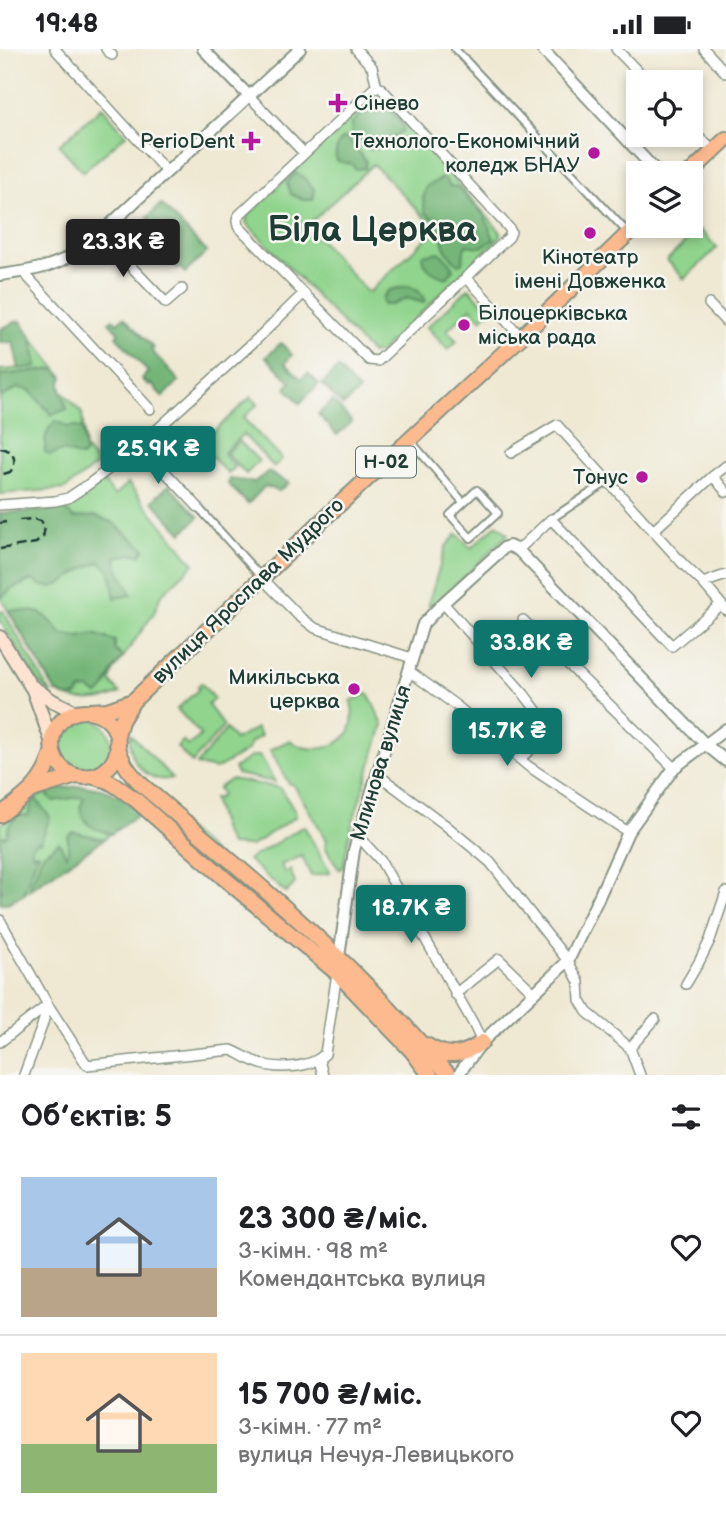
<!DOCTYPE html>
<html lang="uk">
<head>
<meta charset="utf-8">
<style>
  :root { --surface:#fff; --page:#f6f6f6; --text:#202124; --muted:#757577; --line:#e0e0e0; --accent:#0f766e }
  body { margin:0; font-family:"Balsamiq Sans",sans-serif; background:var(--page); color:var(--text); height:100vh; display:flex; flex-direction:column; font-size:26px; white-space:nowrap }
  * { box-sizing:border-box; margin:0 }
  p { font-size:23px; color:var(--muted) }
  .icon { flex:none; width:38px; height:38px; fill:none; stroke:currentColor; stroke-width:2; stroke-linecap:round; stroke-linejoin:round }
  .map { position:relative; height:1026px; overflow:hidden }
  .panel { display:flex; flex-direction:column; background:var(--surface); flex:1 }
  .panel>* { flex:none }
  .controls { position:absolute; left:626px; top:21px; display:grid; gap:14px }
  .controls a { display:grid; place-items:center; width:77px; height:77px; border-radius:0px; background:var(--surface); box-shadow:0 4px 10px #0003; font-size:35px }
  .price { position:absolute; translate:-50% -60px; padding:0 16px; border-radius:7px; background:var(--accent); color:#fff; font-size:23px; line-height:46px; filter:drop-shadow(0 2px 4px #0008) }
  .price::after { content:''; position:absolute; left:50%; top:42px; width:21px; height:16px; margin-left:-10px; background:inherit; clip-path:polygon(0 0,100% 0,50% 100%) }
  .price.active { background:#222; color:#fff }
  ul { padding:0; list-style:none }
  li { display:flex; align-items:center; gap:21px; height:175px; padding:0 21px }
  li+li { border-top:2px solid var(--line) }
  li span { display:grid; place-items:center; flex:none; width:196px; height:140px; border-radius:0px; color:#555 }
  li>.icon { margin-inline-start:auto }
  span .icon { width:84px; height:84px; fill:#fffc; stroke-width:1 }
  li b { font-size:30px }
  h2 { display:flex; justify-content:space-between; align-items:center; height:84px; padding:0 21px; font-size:30px }
  .status { display:flex; justify-content:space-between; align-items:center; height:49px; padding:0 35px; background:var(--surface); direction:ltr }
  .status svg { height:19px; fill:currentColor }
  .map>svg:first-child { display:block }
</style>
</head>
<body>
<div class="status"><b>19:48</b><svg viewBox="0 0 49 12"><path d="M0 12V9h3v3zM5 12V6h3v6zM10 12V3h3v9zM15 12V0h3v12zM26 1h20v11H26zM47 4h2v5h-2z"/></svg></div>
<div class="map">
<svg width="726" height="1026" viewBox="0 0 726 1026">
  <rect width="100%" height="100%" fill="#f6f6f2"/>
  <filter id="ink" filterUnits="userSpaceOnUse"><feTurbulence type="fractalNoise" baseFrequency=".0143" numOctaves="2"/><feDisplacementMap in="SourceGraphic" scale="14" xChannelSelector="R" yChannelSelector="G"/><feConvolveMatrix kernelMatrix="1 2 1 2 8 2 1 2 1" color-interpolation-filters="sRGB"/></filter>
  <filter id="wash" filterUnits="userSpaceOnUse"><feTurbulence type="fractalNoise" baseFrequency=".00686" numOctaves="4" result="noise"/><feDisplacementMap in="SourceGraphic" scale="28" xChannelSelector="R" yChannelSelector="G"/><feGaussianBlur stdDeviation="1.57" result="paint"/><feColorMatrix in="noise" values="0 0 0 0 0 0 0 0 0 0 0 0 0 0 0 0 0 1.4 0 .05"/><feComposite in="paint" operator="in"/></filter>
  <g filter="url(#wash)">
    <rect width="100%" height="100%" fill="#efe9d3"/>
    <path fill="#90d48d" stroke="#588860" stroke-width="2" fill-rule="evenodd" d="M374,46H378L381,48L501,183L500,188L379,304H371L246,174L247,167ZM373,115L436,180L368,244L307,177Z
      M102,58L126,86L83,123L59,96Z
      M699,180L717,199L684,230L667,211Z
      M469,239L490,262L481,270L471,259L447,281L457,292L448,301L427,278Z
      M32,289L63,328L60,336L61,341L82,364L85,400L98,415L65,440L0,445V321L37,318Z
      M251,348L258,355L243,369L282,410L274,418L243,385L223,404L235,418L228,425L200,395Z
      M239,392L259,412L246,425L226,404Z
      M103,432L115,447L128,434L194,515L161,546L154,564L113,623L110,632L120,644C101,654 74,654 56,643L0,548V464C22,463 51,466 72,455C83,450 93,440 103,432Z
      M497,475L508,485L440,552L432,558L429,557V552L446,497L457,485L471,499Z
      M3,562L52,646L39,634L0,572V563Z
      M201,634L214,650L208,656L224,677L192,714L177,698L183,692L189,697L201,686L177,660L199,640L197,638Z
      M368,644L383,676L351,779L343,819L339,820L325,798L327,791L293,735H289L270,701L290,691C306,706 340,701 350,681C354,672 353,661 351,652Z
      M59 695a26 26 0 1 1 52 0a26 26 0 1 1-52 0Z
      M256,679L261,687L251,693L248,701L216,720L196,716L226,680L235,691Z
      M130,684L172,729C154,735 135,720 131,701C130,696 130,690 130,684Z
      M252,707H260L275,733L237,725L234,719Z
      M128,729L319,896L318,898L211,810L125,734Z
      M231,730L280,739L296,764L295,768L251,797L230,796L222,780L213,749H219L222,745L218,739Z
      M82,737C109,740 121,746 140,764L23,846L7,854H0V776C31,751 41,740 82,737Z
      M304,777L330,824L311,827L302,807L281,816L285,824L290,821L295,834L286,844L248,811Z"/>
    <path fill="#74b678" stroke="#4a7a56" stroke-width="2" d="M375,50L382,53L403,77V81C379,99 375,112 351,84L352,74Z
      M344,88L349,91L366,112L365,119L356,120L351,115L337,112C334,103 337,94 344,88Z
      M295,124L302,127L315,141L313,151H303L291,145L287,134Z
      M444,128L450,137L457,138L484,166L494,190L481,198L466,196L464,201L463,213L459,216C437,194 445,196 439,169H431L425,163L423,149L427,137Z
      M161,155L207,203L185,224L179,218L177,219L164,205L174,195L147,169Z
      M439,203L450,213L453,221L447,229C435,226 423,219 422,206Z
      M409,237L417,241L425,250L424,254L407,249L391,256H383L382,249L389,241Z
      M124,268L154,299L151,301L179,332L163,348L151,335L149,337L142,330L148,323L116,287L119,284L109,273L113,270L117,274Z
      M20,271L32,289L37,318L19,320L13,293L0,294V280Z
      M281,294L292,306L285,314L301,330L308,324L319,335L300,354L286,339L291,333L266,308Z
      M338,319L359,342L343,357L322,335Z
      M56,320L63,328L60,336L67,360L52,366L29,341L18,339L0,349V326Z
      M333,352L352,373L337,386L318,365Z
      M56,372L68,378L74,377L83,380L85,404L81,408L63,402L50,406L45,403C45,390 45,380 56,372Z
      M268,423L289,434L279,442L265,437L248,455L228,435L230,430L254,433Z
      M169,436L199,468L182,484L152,452Z
      M62,459L74,469L95,467L112,473L145,500L140,506L134,505L116,508L118,520L132,546L115,549L110,522L100,513C91,516 82,520 74,526C59,537 50,544 32,531L11,540L1,549L0,464L50,461Z
      M8,561C38,563 42,558 61,585L78,588L94,585L115,592V601L123,608C120,612 116,617 113,622C107,632 108,640 97,646L89,640L81,641L77,647L66,648L56,643Z
      M82,737C104,739 119,745 136,760V767L111,785C91,777 87,781 80,758L84,749L79,748L53,752L48,747L47,743L58,740Z
      M35,749L50,768L41,793L39,792L34,795L31,800L33,805L38,804L23,846L7,854H0V844L2,842L0,836V786L4,788L7,786L9,776L18,765L28,767L33,750Z
      M73,783L104,790L29,841L42,806L59,793L66,806L68,804V787Z"/>
  </g>
  <g filter="url(#ink)">
    <g fill="none" stroke-linecap="round" stroke-linejoin="round">
      <defs>
        <path id="pedestrian" d="M455,0L628,184
          M415,397L463,453
          M477,441L498,464L471,489L450,466Z
          M198,458L262,529
          M551,470L607,433"/>
        <path id="minor" d="M55,0L167,123
          M106,0L112,6
          M356,0L372,18L377,38
          M616,0L648,33
          M704,0L726,24
          M377,38L381,39L509,179L511,183L509,188L378,312L369,311L238,177L237,172L238,167L373,40Z
          M249,47L304,104
          M691,79L713,102
          M100,185L166,254L182,240
          M23,223L150,360
          M466,228L521,288
          M709,255L726,273
          M140,396L198,458
          M511,404L557,376L684,516L703,534L726,561
          M713,427L726,443
          M0,456L55,452L68,449L89,435L140,396L258,289L303,245
          M653,482L713,427L726,417
          M518,501L551,470L672,597L721,555
          M262,529L299,567L315,579L412,609
          M703,534L726,526
          M443,554L524,645L549,678L547,687L519,710
          M523,571L674,719
          M409,622L458,658L528,717L628,783
          M377,725L444,775L490,813L568,912L579,933L580,951L587,963L630,999L640,1026
          M358,787L381,812L473,974L482,993
          M0,871L48,956L87,1016L231,1001C240,1004 247,1010 256,1013C275,1021 310,1020 325,1005L337,924
          M686,935L699,913L710,891L726,843
          M455,945L499,910L534,944
          M0,993L48,956
          M630,999L655,970
          M319,1011L323,1026
          M24,1026L42,977L48,956"/>
        <path id="tertiary" d="M203,0L249,47
          M542,0L658,124
          M0,226C37,221 57,218 88,196L300,0
          M338,915L354,801L423,575L443,554L505,498L509,497L518,501L705,695L726,712
          M458,1026L482,993L568,912L598,850L628,783L674,719L726,680"/>
        <path id="secondary" d="M0,588L33,641L51,691
          M30,636L53,652L76,663"/>
        <path id="primary" d="M690,124L726,90
          M91,662L107,661L133,652
          M52 695a33 33 0 1 1 66 0a33 33 0 1 1-66 0Z
          M117,686L121,672L133,652L329,465L521,288L639,174
          M117,694C121,713 129,723 142,736C208,793 276,848 339,909C378,946 414,986 449,1026
          M90,727L106,731L115,736L136,751L224,829L337,924L412,1002L430,1026
          M32,741L76,727
          M0,766C25,747 43,736 52,704
          M426,996C447,1009 462,1008 482,993"/>
      </defs>
      <use href="#pedestrian" stroke="#879384" stroke-width="10"/>
      <use href="#minor" stroke="#879384" stroke-width="12"/>
      <use href="#tertiary" stroke="#879384" stroke-width="14"/>
      <use href="#secondary" stroke="#879384" stroke-width="16"/>
      <use href="#primary" stroke="#879384" stroke-width="18"/>
      <use href="#pedestrian" stroke="#fff" stroke-width="6"/>
      <use href="#minor" stroke="#fff" stroke-width="9"/>
      <use href="#tertiary" stroke="#fff" stroke-width="10"/>
      <use href="#secondary" stroke="#fee3d2" stroke-width="12"/>
      <use href="#primary" stroke="#fcba8e" stroke-width="14"/>
      <path stroke="#1f3d34" stroke-width="2.5" stroke-dasharray="10 5" stroke-linecap="butt" d="M0,399C13,400 19,412 10,423L0,426
        M0,474L6,473
        M0,500L36,494L43,488L45,478L41,472L32,470L19,471"/>
    </g>
  </g>
  <g fill="#b5179e" stroke="#f6f6f2" stroke-width="2.5">
    <path d="M334.5 43.5h7v7h7v7h-7v7h-7v-7h-7v-7h7z"/>
    <path d="M247.5 81.5h7v7h7v7h-7v7h-7v-7h-7v-7h7z"/>
    <circle cx="594" cy="104" r="7"/>
    <circle cx="590" cy="184" r="7"/>
    <circle cx="464" cy="276" r="7"/>
    <circle cx="642" cy="428" r="7"/>
    <circle cx="354" cy="640" r="7"/>
  </g>
  <g text-anchor="middle" dominant-baseline="central" stroke-width="5" stroke-linejoin="round" paint-order="stroke">
    <rect fill="#f6f6f2" stroke="#60746d" stroke-width="2" x="356" y="397.5" width="60" height="31" rx="5"/>
    <g font-size="19" font-weight="bold" fill="#1f3d34">
      <text x="386" y="413">Н-02</text>
    </g>
    <g font-size="21" fill="#1f3d34" stroke="#f6f6f2" text-anchor="end">
      <text x="354" y="54" text-anchor="start">Сінево</text>
      <text x="235" y="92">PerioDent</text>
      <text x="580" y="92">Технолого-Економічний<tspan x="580" dy="24">коледж БНАУ</tspan></text>
      <text x="590" y="208" text-anchor="middle">Кінотеатр<tspan x="590" dy="24">імені Довженка</tspan></text>
      <text x="478" y="264" text-anchor="start">Білоцерківська<tspan x="478" dy="24">міська рада</tspan></text>
      <text x="628" y="428">Тонус</text>
      <text x="340" y="628">Микільська<tspan x="340" dy="24">церква</tspan></text>
    </g>
    <g font-size="21" fill="#1f3d34" stroke="#f6f6f2">
      <text transform="translate(248 542) rotate(-44)">вулиця Ярослава Мудрого</text>
      <text transform="translate(381 714) rotate(-73)">Млинова вулиця</text>
    </g>
    <g font-size="35" font-weight="bold" fill="#1f3d34" stroke="#f6f6f2">
      <text x="372" y="181">Біла Церква</text>
    </g>
  </g>
</svg>
<div class="controls">
<a><svg class="icon" aria-label="locate" viewBox="0 0 24 24"><circle cx="12" cy="12" r="6"/><path d="M12 2v4M12 18v4M2 12h4M18 12h4"/></svg></a>
<a><svg class="icon" aria-label="layers" viewBox="0 0 24 24"><path d="M12 4l9 5-9 5-9-5zM3 14l9 5 9-5"/></svg></a>
</div>
<b class="price active" style="left:123px;top:230px">23.3K ₴</b>
<b class="price" style="left:158px;top:437px">25.9K ₴</b>
<b class="price" style="left:531px;top:631px">33.8K ₴</b>
<b class="price" style="left:507px;top:719px">15.7K ₴</b>
<b class="price" style="left:411px;top:896px">18.7K ₴</b>
</div>
<section class="panel">
<h2>Об’єктів: 5<svg class="icon" aria-label="filters" viewBox="0 0 24 24"><path d="M4 7h16M4 17h16"/><circle cx="9" cy="7" r="2"/><circle cx="15" cy="17" r="2"/></svg></h2>
<ul>
<li><span style="background:linear-gradient(#a9c7e8 65%,#b9a48a 0)"><svg class="icon" aria-label="home" viewBox="0 0 24 24"><path d="M3 11l9-7 9 7M6 9v11h12V9"/></svg></span><div><b>23 300 ₴/міс.</b><p>3-кімн. · 98 m²</p><p>Комендантська вулиця</p></div><svg class="icon" aria-label="heart" viewBox="0 0 24 24"><path d="M12 20l-8-8c-3-5 5-10 8-4 3-6 11-1 8 4z"/></svg></li>
<li><span style="background:linear-gradient(#ffd9b3 65%,#8fb573 0)"><svg class="icon" aria-label="home" viewBox="0 0 24 24"><path d="M3 11l9-7 9 7M6 9v11h12V9"/></svg></span><div><b>15 700 ₴/міс.</b><p>3-кімн. · 77 m²</p><p>вулиця Нечуя-Левицького</p></div><svg class="icon" aria-label="heart" viewBox="0 0 24 24"><path d="M12 20l-8-8c-3-5 5-10 8-4 3-6 11-1 8 4z"/></svg></li>
</ul>
</section>
</body>
</html>
